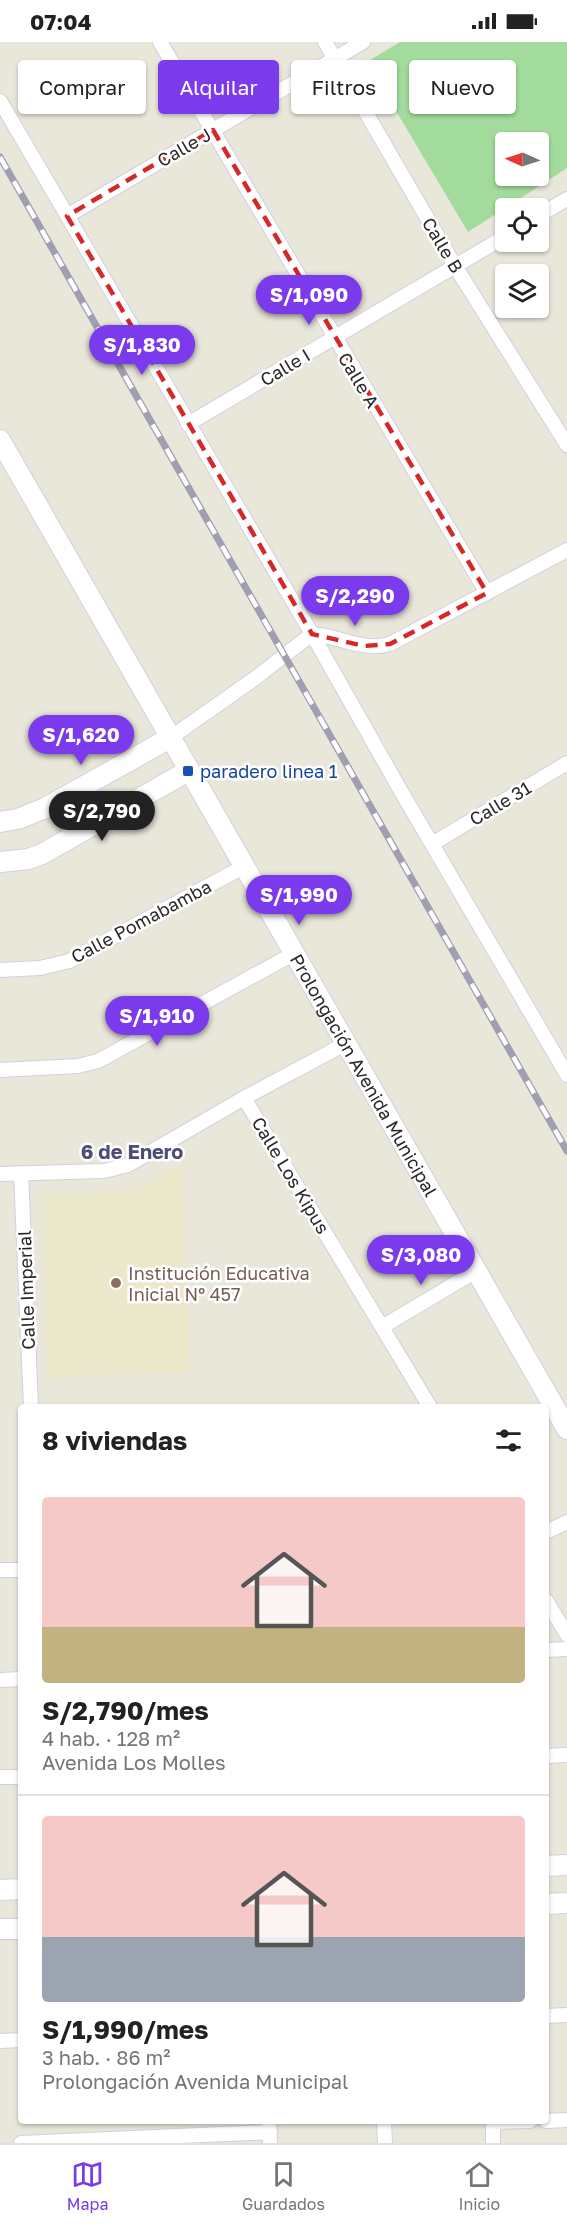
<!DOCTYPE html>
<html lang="es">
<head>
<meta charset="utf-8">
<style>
  :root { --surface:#fff; --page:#f2f2f2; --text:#222; --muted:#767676; --line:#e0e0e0; --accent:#7c3aed }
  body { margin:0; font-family:"Golos Text",sans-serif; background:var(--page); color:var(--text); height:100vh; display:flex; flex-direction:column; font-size:22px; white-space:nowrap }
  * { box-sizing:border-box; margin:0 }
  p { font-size:20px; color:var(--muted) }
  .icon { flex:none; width:33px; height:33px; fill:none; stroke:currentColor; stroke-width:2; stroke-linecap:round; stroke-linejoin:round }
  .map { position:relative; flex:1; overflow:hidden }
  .sheet { position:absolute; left:18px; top:1362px; width:531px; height:720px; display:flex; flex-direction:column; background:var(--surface); border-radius:6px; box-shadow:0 2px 4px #0004 }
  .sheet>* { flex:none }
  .banner { position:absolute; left:18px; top:18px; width:531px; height:54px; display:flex; gap:12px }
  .needle { width:39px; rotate:273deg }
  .buttons { position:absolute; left:495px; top:90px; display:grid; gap:12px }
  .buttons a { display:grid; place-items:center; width:54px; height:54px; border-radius:6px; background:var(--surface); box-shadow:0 2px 4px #0004; font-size:30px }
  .price { position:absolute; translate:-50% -51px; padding:0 14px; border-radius:21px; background:var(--accent); color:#fff; font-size:20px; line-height:39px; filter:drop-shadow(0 2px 3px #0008) }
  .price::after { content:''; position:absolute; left:50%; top:36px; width:18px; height:14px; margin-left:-9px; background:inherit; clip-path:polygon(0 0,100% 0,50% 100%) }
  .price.selected { background:#222; color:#fff }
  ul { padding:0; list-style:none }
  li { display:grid; align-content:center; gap:12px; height:318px; padding:0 24px }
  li+li { border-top:2px solid var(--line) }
  li span { display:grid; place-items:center; height:186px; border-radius:6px; color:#555 }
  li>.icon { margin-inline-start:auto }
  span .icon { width:108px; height:108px; fill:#fffc; stroke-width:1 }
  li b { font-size:26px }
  h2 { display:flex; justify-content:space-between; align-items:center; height:72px; padding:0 24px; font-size:26px }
  .tag { padding:0 21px; border-radius:6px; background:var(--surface); box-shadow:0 2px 4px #0004; font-size:21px; line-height:54px }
  .tag.selected { background:var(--accent); color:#fff }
  .status { display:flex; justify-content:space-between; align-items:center; height:42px; padding:0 30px; background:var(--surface); direction:ltr }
  .status svg { height:16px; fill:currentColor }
  .dock { display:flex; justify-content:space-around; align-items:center; height:84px; border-top:2px solid var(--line); background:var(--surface); font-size:16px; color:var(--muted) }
  .dock a { display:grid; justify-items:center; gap:3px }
  .dock .selected { color:var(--accent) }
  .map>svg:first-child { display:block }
</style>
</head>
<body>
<div class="status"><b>07:04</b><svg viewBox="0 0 49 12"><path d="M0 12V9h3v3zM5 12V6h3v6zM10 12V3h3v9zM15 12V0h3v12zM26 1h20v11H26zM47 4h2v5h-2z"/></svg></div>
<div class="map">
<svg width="567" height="2101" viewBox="0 0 567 2101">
  <rect width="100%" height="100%" fill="#e9e6da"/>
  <path fill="#eae7cb" d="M183,1122L190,1329L48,1336L42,1153L133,1148Z"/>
  <path fill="#a2db9b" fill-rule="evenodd" d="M400,0H567V126L468,190L367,20ZM506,100H538V134H506Z"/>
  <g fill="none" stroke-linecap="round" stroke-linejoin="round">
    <defs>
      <path id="street" d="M160,0L487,551
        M325,0L455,224L567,403
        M0,59L312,592L398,744L567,1033
        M67,174L363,0
        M538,174L567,157
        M188,382L506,194
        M170,696L254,637L312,592C340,594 363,610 390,602L567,508
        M432,802L567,721
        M0,928L40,926L69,919L243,825
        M0,1028L78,1024L98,1019L293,912
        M244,1056L430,1365
        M21,1131L31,1365
        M0,1132L104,1129L128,1123L244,1056L345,1002
        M382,1285L476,1229
        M546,1490L567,1480
        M0,1528H21
        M546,1558L567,1593
        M546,1608L567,1607
        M0,1638L21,1637
        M546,1714L567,1713
        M0,1735H21
        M546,1974L567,1973
        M0,1999L21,1998
        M269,2079L270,2101
        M384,2079L385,2101
        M493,2079V2101
        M546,2079L567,2078
        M493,2080L530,2079
        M21,2101L270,2090"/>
      <g id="secondary">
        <path id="s1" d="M0,398L567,1387"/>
        <path d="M0,780L18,777L45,766L170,696"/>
        <path d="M0,820L28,817L42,812L188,729"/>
        <path d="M546,1824L567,1823"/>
        <path d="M0,1848L21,1847"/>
        <path d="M546,1862L567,1861"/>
        <path d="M0,1887H21"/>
      </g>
    </defs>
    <use href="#street" stroke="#d1d0e0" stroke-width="16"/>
    <use href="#secondary" stroke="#d1d0e0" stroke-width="22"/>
    <use href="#street" stroke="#fff" stroke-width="14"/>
    <use href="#secondary" stroke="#fff" stroke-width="20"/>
    <defs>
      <path id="rail" d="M0,115L567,1109"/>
    </defs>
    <use href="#rail" stroke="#a09eb1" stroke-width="7"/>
    <use href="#rail" stroke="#fff" stroke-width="4.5" stroke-dasharray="14" stroke-linecap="butt"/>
  </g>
  <path fill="none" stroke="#d62828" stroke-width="4.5" stroke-dasharray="12 8" stroke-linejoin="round" d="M213,88L487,551L390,602L364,604L312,592L67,174Z"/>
  <rect fill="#1a4fb4" stroke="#fff" stroke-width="2" x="182" y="723" width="12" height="12" rx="3"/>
  <circle fill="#8d6e63" stroke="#fff" stroke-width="2" cx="116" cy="1241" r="6"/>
  <g text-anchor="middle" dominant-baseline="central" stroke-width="5" stroke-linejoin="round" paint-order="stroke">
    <g font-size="18" fill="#282828" stroke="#fff">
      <text transform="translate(184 105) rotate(-30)">Calle J</text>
      <text transform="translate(443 203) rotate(59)">Calle B</text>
      <text transform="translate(285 325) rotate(-31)">Calle I</text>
      <text transform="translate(359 338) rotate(59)">Calle A</text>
      <text transform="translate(500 761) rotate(-31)">Calle 31</text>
      <text transform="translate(141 879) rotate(-28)">Calle Pomabamba</text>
      <text stroke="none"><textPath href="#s1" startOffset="732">Prolongación Avenida Municipal</textPath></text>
      <text transform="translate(291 1133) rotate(59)">Calle Los Kipus</text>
      <text transform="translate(26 1248) rotate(-92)">Calle Imperial</text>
    </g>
    <g font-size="18" fill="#164399" stroke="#fff" text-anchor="start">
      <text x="200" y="729">paradero linea 1</text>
    </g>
    <g font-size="18" fill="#785e54" stroke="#fff" text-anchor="start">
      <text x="128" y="1231">Institución Educativa<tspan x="128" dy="21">Inicial Nº 457</tspan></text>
    </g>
    <g font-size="20" font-weight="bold" fill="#4f4d74" stroke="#fff">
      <text x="132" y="1109">6 de Enero</text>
    </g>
  </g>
</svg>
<div class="buttons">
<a><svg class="needle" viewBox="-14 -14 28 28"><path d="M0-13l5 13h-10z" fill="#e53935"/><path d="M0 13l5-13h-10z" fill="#767676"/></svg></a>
<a><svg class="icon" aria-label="locate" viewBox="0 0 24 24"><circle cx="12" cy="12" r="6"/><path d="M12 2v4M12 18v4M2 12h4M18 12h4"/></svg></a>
<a><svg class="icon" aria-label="layers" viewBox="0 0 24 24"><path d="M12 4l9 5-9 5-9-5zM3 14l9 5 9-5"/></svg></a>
</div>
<b class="price" style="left:309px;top:284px">S/1,090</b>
<b class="price" style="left:142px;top:334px">S/1,830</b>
<b class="price" style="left:355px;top:585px">S/2,290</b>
<b class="price" style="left:81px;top:724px">S/1,620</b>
<b class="price selected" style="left:102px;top:800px">S/2,790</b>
<b class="price" style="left:299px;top:884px">S/1,990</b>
<b class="price" style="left:157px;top:1005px">S/1,910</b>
<b class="price" style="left:421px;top:1244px">S/3,080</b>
<div class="banner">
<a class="tag">Comprar</a>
<a class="tag selected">Alquilar</a>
<a class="tag">Filtros</a>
<a class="tag">Nuevo</a>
</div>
<section class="sheet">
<h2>8 viviendas<svg class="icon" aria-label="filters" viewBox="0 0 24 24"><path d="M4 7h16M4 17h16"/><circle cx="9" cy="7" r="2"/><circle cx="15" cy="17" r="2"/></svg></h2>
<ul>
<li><span style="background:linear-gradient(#f6c9c9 70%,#c2b280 0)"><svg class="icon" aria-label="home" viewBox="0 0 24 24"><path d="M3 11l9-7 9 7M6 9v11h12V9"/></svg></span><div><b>S/2,790/mes</b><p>4 hab. · 128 m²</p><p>Avenida Los Molles</p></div></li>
<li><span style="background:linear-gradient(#f6c9c9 65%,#9aa5b1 0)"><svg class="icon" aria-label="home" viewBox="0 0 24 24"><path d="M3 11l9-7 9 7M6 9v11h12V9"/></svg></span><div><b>S/1,990/mes</b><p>3 hab. · 86 m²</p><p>Prolongación Avenida Municipal</p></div></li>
</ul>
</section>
</div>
<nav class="dock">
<a class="selected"><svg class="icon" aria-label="map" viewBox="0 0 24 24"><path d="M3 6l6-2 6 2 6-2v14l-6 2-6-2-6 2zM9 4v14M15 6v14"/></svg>Mapa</a>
<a><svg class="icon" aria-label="saved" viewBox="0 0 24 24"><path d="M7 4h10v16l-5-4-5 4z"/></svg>Guardados</a>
<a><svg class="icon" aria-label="home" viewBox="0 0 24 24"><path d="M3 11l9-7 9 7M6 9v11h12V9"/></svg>Inicio</a>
</nav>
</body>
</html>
